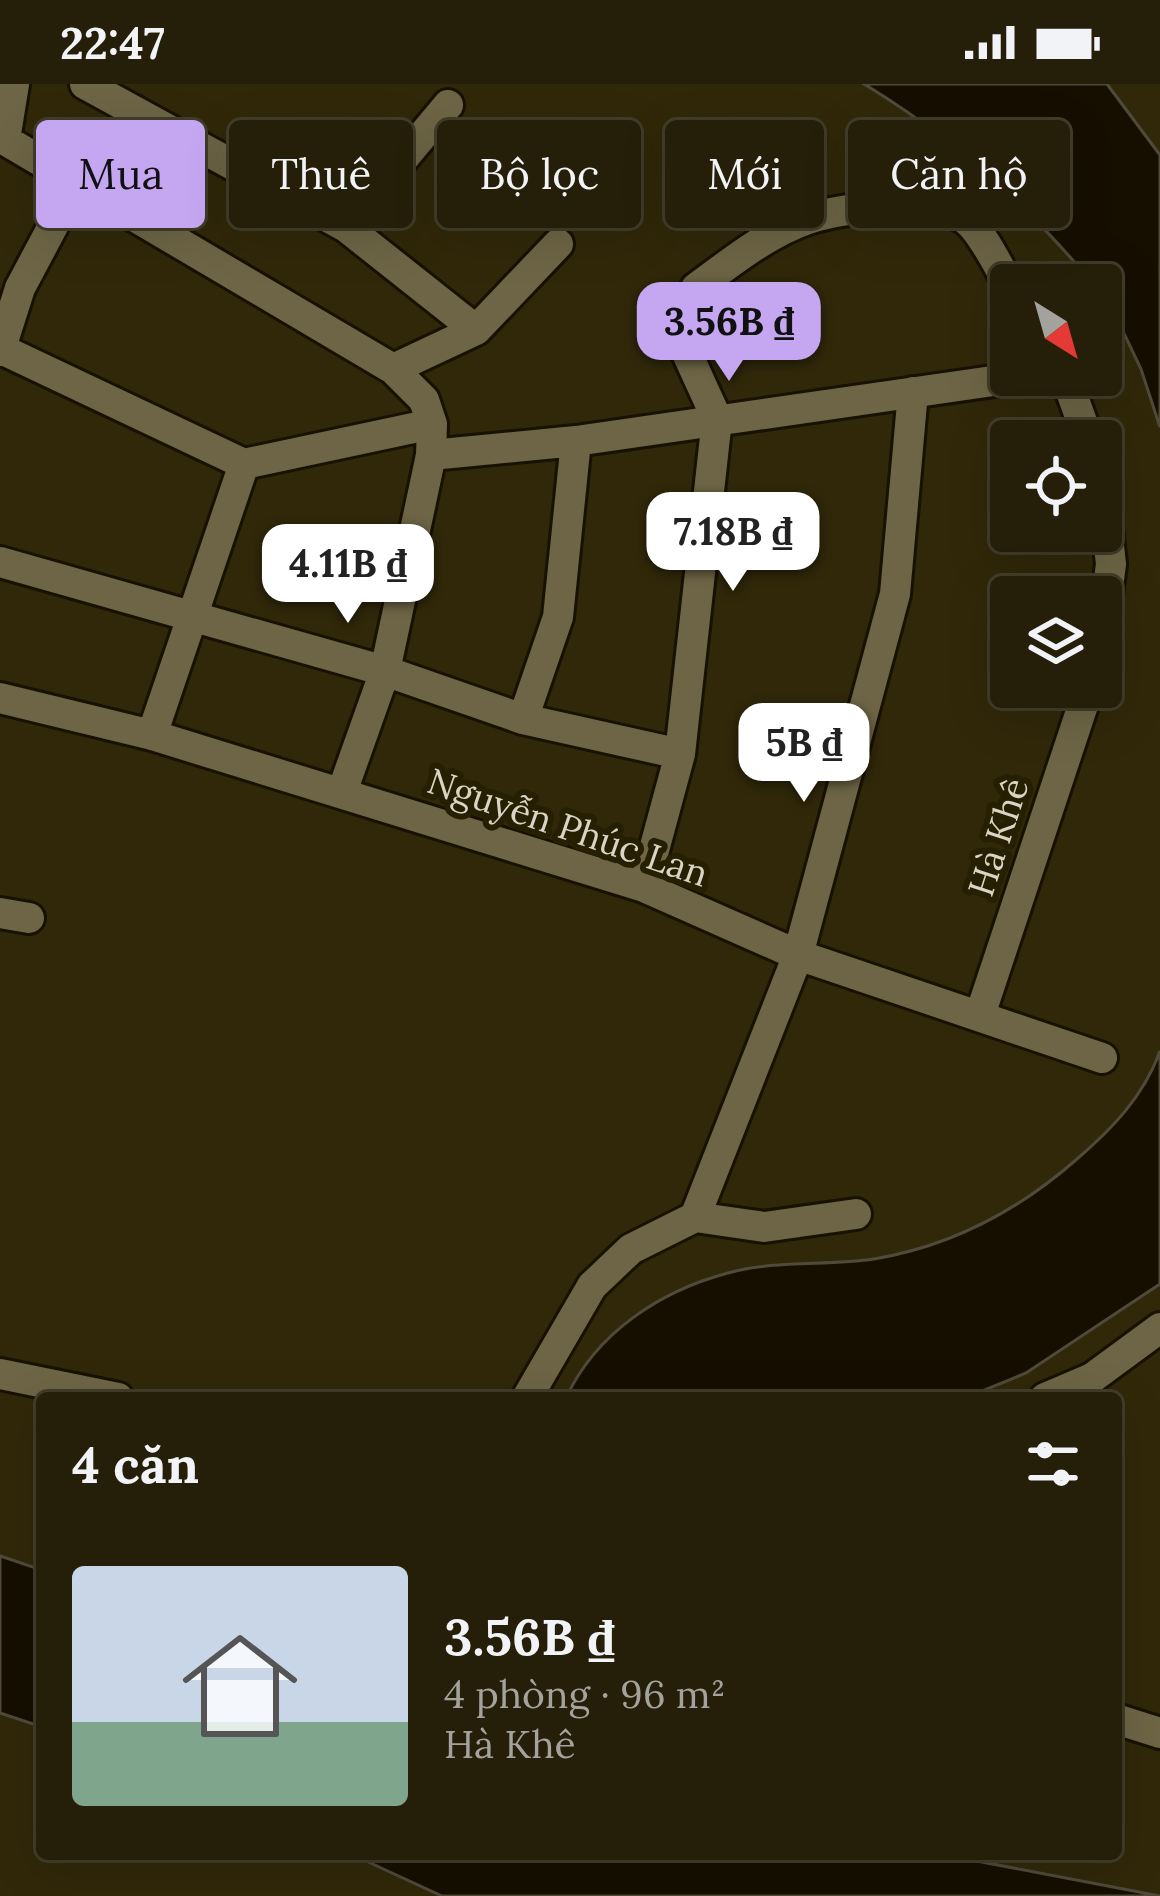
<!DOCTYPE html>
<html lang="vi">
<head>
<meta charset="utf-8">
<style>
  :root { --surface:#251e08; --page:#312b16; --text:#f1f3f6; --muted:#a3a29c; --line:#423c29; --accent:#c5a7f1 }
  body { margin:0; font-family:Lora,serif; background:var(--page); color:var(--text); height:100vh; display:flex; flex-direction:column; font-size:45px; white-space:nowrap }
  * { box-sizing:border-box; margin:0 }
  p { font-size:39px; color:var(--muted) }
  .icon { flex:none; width:66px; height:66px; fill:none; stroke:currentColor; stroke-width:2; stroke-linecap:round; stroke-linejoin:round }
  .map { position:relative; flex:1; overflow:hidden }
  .drawer { position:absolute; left:36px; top:1308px; width:1086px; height:468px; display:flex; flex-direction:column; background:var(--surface); border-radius:12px; box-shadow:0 12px 48px #0002,0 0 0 3px var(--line) }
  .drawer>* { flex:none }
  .top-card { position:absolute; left:36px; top:36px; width:1089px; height:108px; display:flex; gap:24px }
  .needle { width:78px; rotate:143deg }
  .fabs { position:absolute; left:990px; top:180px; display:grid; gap:24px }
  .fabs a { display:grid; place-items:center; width:132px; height:132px; border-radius:12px; background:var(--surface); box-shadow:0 12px 48px #0002,0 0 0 3px var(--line); font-size:60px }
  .price { position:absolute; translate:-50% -102px; padding:0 27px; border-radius:24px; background:#fff; color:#222; font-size:39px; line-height:78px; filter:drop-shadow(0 3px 6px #0008) }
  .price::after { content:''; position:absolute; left:50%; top:72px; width:36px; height:27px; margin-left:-18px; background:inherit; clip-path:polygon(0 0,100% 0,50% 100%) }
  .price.active { background:var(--accent); color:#111 }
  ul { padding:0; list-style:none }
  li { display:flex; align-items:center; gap:36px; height:300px; padding:0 36px }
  li span { display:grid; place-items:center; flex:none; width:336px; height:240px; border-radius:12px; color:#555 }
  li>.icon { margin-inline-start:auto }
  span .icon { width:144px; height:144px; fill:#fffc; stroke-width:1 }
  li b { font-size:51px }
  h2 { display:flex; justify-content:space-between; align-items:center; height:144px; padding:0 36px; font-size:51px }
  .pill { padding:0 42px; border-radius:12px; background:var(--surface); box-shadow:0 12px 48px #0002,0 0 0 3px var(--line); font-size:42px; line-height:108px }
  .pill.active { background:var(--accent); color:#111 }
  .status { display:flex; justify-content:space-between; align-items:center; height:84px; padding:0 60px; background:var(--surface); direction:ltr }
  .status svg { height:33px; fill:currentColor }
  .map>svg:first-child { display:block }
</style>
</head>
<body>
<div class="status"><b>22:47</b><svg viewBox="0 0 49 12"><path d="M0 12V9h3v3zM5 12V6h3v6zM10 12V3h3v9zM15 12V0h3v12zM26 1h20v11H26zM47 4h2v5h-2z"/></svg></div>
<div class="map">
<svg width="1160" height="1812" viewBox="0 0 1160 1812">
  <rect width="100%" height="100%" fill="#31280a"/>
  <path fill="#160f00" stroke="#504a3a" stroke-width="3" d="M864,0H1107L1160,71V343L1141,285L1101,201H1094C1028,121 953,54 864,0Z
    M1160,967V1200L1026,1289L965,1314H566C596,1249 660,1207 728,1189C774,1176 827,1182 874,1175C952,1162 1019,1126 1077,1075C1112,1045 1144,1012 1160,967Z
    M0,1472L42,1486V1643L0,1629Z
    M351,1770H940L1160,1812H442Z"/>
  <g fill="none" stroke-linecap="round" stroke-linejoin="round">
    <defs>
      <path id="minor" d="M85,0L346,143L476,246
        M0,53L393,285L424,316L432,340L431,371L385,587L342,708
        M5,56L14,0
        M346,143L448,21
        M1,265L244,380L432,340
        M0,267L20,204L78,95
        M393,285L476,246L558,160
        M1065,291L1089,357
        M431,371L576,357L1035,291
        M1101,391L1111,480L1101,557
        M0,478L385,587L523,635L680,670
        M0,614L152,651L644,803L798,871L1102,974
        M523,635L558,533L576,357
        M152,651L244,380
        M644,803L680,670L717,335L686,267L696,204C730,179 767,149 808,135C844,123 942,110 971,140C987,157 999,184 1011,204
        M0,829L29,834
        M981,928L1089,603
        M695,1133L798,871L895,510L913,308
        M527,1314L592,1202L631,1165L695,1133L764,1143L856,1130
        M1045,1314L1092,1294"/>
      <path id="tertiary" d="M0,1290L118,1314
        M1078,1314L1092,1294L1160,1244
        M1116,1635L1160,1649"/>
    </defs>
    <use href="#minor" stroke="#171100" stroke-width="36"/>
    <use href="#tertiary" stroke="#171100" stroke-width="36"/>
    <use href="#minor" stroke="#6e6546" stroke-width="30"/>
    <use href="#tertiary" stroke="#6e6546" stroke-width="30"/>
  </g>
  <g text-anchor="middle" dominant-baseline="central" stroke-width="12" stroke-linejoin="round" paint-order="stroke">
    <g font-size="36" fill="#d9d4c3" stroke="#271f02">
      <text transform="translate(568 743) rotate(19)">Nguyễn Phúc Lan</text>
      <text transform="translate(998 753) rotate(-72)">Hà Khê</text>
    </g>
  </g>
</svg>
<div class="fabs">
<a><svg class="needle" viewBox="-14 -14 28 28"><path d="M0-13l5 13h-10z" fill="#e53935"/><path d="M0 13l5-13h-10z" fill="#a3a29c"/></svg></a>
<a><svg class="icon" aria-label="locate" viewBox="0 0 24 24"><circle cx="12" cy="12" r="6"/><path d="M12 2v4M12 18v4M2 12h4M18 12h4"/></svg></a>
<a><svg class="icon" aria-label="layers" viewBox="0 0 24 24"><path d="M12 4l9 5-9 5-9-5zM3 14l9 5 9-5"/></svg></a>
</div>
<b class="price active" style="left:729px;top:300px">3.56B ₫</b>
<b class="price" style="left:733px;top:510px">7.18B ₫</b>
<b class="price" style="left:348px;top:542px">4.11B ₫</b>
<b class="price" style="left:804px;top:721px">5B ₫</b>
<div class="top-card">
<a class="pill active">Mua</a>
<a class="pill">Thuê</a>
<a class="pill">Bộ lọc</a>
<a class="pill">Mới</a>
<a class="pill">Căn hộ</a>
</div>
<section class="drawer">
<h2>4 căn<svg class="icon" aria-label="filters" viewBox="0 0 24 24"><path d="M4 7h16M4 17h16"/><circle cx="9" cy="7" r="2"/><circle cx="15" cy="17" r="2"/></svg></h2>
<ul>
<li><span style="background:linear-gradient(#c9d6e8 65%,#7fa58c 0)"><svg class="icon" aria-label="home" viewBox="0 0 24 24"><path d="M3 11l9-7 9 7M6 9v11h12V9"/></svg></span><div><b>3.56B ₫</b><p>4 phòng · 96 m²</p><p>Hà Khê</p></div></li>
</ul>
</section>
</div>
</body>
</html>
